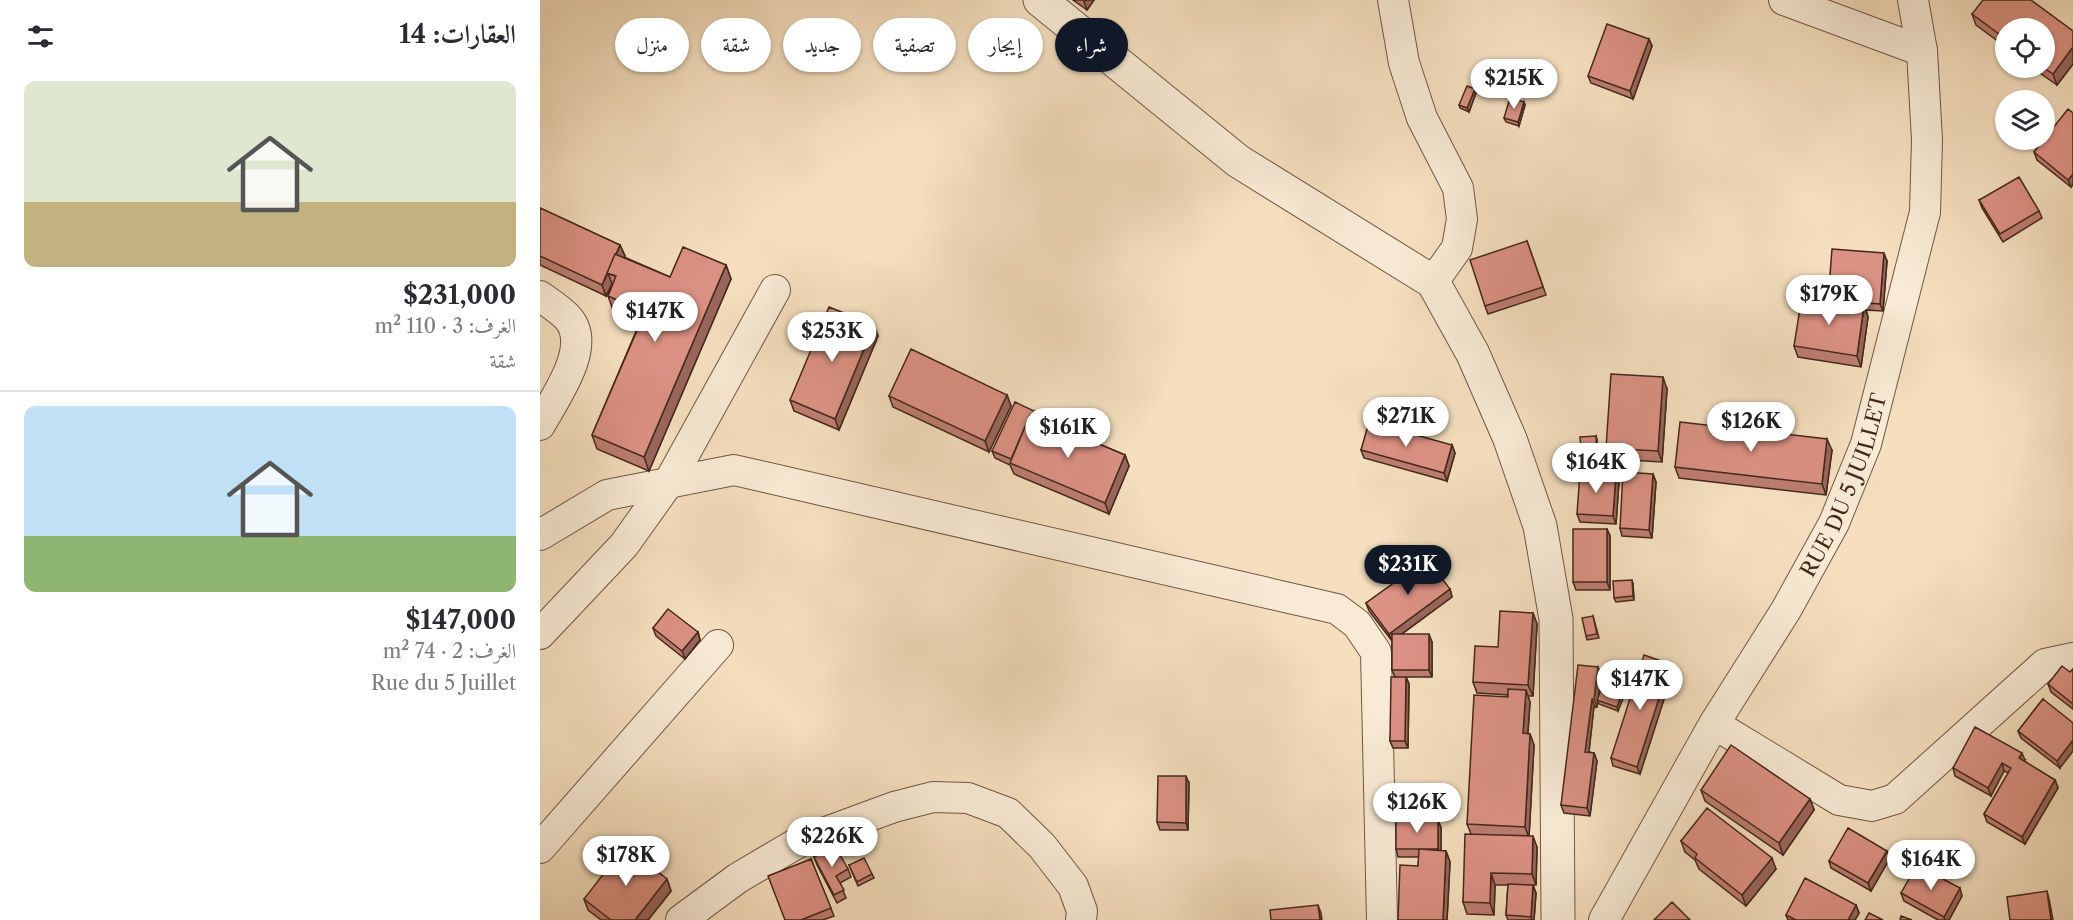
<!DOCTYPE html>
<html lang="ar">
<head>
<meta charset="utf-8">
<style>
  :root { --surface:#fff; --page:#f7f7f7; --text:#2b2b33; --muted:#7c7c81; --line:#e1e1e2; --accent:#111827 }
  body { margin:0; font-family:"Libre Caslon Text",Amiri,serif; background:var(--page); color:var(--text); direction:rtl; height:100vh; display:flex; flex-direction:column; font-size:22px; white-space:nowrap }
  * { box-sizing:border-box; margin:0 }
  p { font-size:20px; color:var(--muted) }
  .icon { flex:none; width:33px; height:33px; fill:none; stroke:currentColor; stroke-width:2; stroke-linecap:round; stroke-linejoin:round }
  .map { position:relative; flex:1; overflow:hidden; direction:ltr }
  .details { display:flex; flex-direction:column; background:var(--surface); width:540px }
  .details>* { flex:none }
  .banner { position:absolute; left:18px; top:18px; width:570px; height:54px; direction:rtl; display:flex; gap:12px }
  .fabs { position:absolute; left:1455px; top:18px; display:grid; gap:12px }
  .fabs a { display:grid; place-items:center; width:60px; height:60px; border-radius:50%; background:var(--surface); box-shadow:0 2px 4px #0004; font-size:30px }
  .price { position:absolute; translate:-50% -51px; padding:0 14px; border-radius:21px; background:#fff; color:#222; font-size:20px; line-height:39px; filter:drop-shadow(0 2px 3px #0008) }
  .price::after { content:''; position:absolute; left:50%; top:36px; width:18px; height:14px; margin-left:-9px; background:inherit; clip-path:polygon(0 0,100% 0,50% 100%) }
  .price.on { background:var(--accent); color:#fff }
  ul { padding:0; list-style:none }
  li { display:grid; align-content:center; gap:12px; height:318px; padding:0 24px }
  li+li { border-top:2px solid var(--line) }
  li span { display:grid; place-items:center; height:186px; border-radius:12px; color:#555 }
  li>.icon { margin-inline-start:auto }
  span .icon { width:108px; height:108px; fill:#fffc; stroke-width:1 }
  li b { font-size:26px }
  h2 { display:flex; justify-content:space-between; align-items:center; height:72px; padding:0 24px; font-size:26px }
  .tag { padding:0 21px; border-radius:27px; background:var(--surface); box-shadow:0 2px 4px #0004; font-size:21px; line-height:54px }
  .tag.on { background:var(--accent); color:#fff }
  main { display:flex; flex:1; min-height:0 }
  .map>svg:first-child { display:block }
</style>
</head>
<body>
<main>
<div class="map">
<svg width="1533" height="920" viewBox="0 0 1533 920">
  <rect width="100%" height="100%" fill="#f5dfbf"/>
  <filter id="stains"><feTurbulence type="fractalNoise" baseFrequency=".00333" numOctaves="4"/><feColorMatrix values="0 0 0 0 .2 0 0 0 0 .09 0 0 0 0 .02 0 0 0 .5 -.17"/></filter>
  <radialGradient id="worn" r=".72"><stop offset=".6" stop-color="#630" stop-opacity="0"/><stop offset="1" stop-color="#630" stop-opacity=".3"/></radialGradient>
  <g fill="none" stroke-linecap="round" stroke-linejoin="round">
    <defs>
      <g id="minor">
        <path d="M853,0L864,63L882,118L918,188L922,219L917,248L893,282"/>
        <path d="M1244,0L1382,51"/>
        <path d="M0,296C8,302 18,308 26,316C55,344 15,397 0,425"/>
        <path d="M0,535L67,495L194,470L797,609L817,624L836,652L842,920"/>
        <path d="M0,634L84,545L129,482L235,290"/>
        <path d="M1174,724L1299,800L1332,806L1355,799L1505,664L1533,658"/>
        <path d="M0,848L178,645"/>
        <path d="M141,920L198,878L259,842L354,807L393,797L428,798L468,813L502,846L533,886L542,911L541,920"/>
        <path id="s1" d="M1064,920L1174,724L1246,610L1294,523L1326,444L1385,212L1387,140L1382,51L1373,0"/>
      </g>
      <path id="tertiary" d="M500,0L698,161L893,282L933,354L970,439L1000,526L1016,619L1018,920"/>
    </defs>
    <use href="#minor" stroke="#715643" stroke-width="32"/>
    <use href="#tertiary" stroke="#715643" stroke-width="35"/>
    <use href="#minor" stroke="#f8ead5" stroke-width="30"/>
    <use href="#tertiary" stroke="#f8ead5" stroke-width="33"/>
  </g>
  <path fill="#bc7d71" stroke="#45281a" stroke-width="1.5" d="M533,0H554L547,10Z
    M1432,14L1533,31V64L1517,85L1493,68H1504L1466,28V47L1436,25Z
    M1109,39L1112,46L1093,99L1051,83L1048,76Z
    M935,89L936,93L929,112L920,108L919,105Z
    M985,105L979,126L966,122L964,118Z
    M1533,113L1531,187L1497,160L1494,152Z
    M1439,200L1499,211L1502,218L1463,242L1442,208Z
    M0,208L80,245L85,256L84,257L130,277L186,265L191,279L109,471L57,449L52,435L100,322L73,310L68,296L72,286V284L66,296L0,265Z
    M987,241L1006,295L948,314L945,306Z
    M1347,261L1343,311L1326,310L1328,317L1321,367L1258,357L1254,346L1288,300Z
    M334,325L338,336L299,430L254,411L250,400Z
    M1127,389L1122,462L1070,459L1066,448Z
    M467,395L471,406L449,452L353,407L349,396Z
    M494,411L496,417L585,455L589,466L569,514L474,474L470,465L455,458L452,451Z
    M1056,436L1057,440L1058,462L1043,464L1042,460Z
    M912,445L915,453L907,481L824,458L821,450Z
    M1292,450L1286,495L1139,478L1135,467Z
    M1076,474L1079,482L1076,524L1040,522L1037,514Z
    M1113,474L1116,482L1112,538L1082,536L1080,528Z
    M1067,529L1070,536V590H1036L1033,582Z
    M1093,584L1094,600L1076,602L1074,598Z
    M910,589L912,597L862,634L892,642V677H866L869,684L868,748H853L850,741L855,677L852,670V641L829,611L826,603Z
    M993,613L997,624L993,696H988L990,702L988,734H990L994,745L989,836L997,847L996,885H993L996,893L994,920H968L966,915L968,885H955L954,915L927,914L923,902L931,834L927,824L968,695L937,693L933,682L958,647Z
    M1053,616L1059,638L1047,640L1046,636Z
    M113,628L158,632L160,640L145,659L116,636Z
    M1058,667L1061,675L1058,697L1087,688L1078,711L1059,704L1058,701L1057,707L1054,706L1049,752L1054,753L1057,761L1050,816L1024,813L1021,805Z
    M1533,669V709L1511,692L1508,684L1530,672Z
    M1133,671L1100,774L1073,766L1071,758Z
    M1503,699L1520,768L1481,738L1478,731Z
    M1485,760L1484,761L1515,780L1518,788L1485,844L1447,822L1444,814L1469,773L1464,771L1451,796L1415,776L1413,768Z
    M649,783L648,830H620L617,822Z
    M1161,790L1270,799L1274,810L1243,855L1165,801Z
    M898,820L901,828V851H906L910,862L907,920H858L878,866L879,857H858L856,849Z
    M1141,841L1236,869L1206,906L1159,869L1155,860L1145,852Z
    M274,857L308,869L311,877L300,883L306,898L297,903L277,865Z
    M1350,858L1331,891L1291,868L1289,861Z
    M271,859L294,916L283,920H245Z
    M309,865L332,874L334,878L318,886Z
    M127,879L131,891L108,920H61L48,910L44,899Z
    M1361,893L1422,896L1409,920H1398L1364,901Z
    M1316,905L1319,913L1315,920H1248L1246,915Z"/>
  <path fill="#99665c" stroke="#45281a" stroke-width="1.5" d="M546,0H554L547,10L544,2Z
    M1109,39L1112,46L1093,99L1090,91Z
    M1533,47V64L1517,85L1513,74Z
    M935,89L936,93L929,112L927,108Z
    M984,102L985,105L979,126L978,122Z
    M1533,174V185L1531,187L1528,180Z
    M80,245L85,256L75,276L68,273Z
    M1344,253L1347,261L1343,311L1340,304Z
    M186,265L191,279L109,471L104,457Z
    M68,273L72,284L66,296L62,285Z
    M1324,306L1328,317L1321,367L1317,356Z
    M334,325L338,336L299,430L295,419Z
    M1123,377L1127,389L1122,462L1118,451Z
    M467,395L471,406L449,452L445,441Z
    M1056,436L1057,440L1058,462L1057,458Z
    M1287,439L1292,450L1286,495L1282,484Z
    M912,445L915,453L907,481L904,473Z
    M585,455L589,466L569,514L565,503Z
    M1076,474L1079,482L1076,524L1073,516Z
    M1113,474L1116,482L1112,538L1109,530Z
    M1067,529L1070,536V590L1067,582Z
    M1092,580L1093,584L1094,600L1093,596Z
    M910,589L912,597L852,641L849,634Z
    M993,613L997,624L993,696L988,685Z
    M158,632L160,640L145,659L142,651Z
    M889,634L892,642V677L889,670Z
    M1130,664L1133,671L1100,774L1097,767Z
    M1058,667L1061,675L1057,707L1054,699Z
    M866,677L869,684L868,748L865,741Z
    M1085,685L1087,688L1078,711L1077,707Z
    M986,690L990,702L987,745L983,733Z
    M1052,699L1054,706L1048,760L1045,752Z
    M990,734L994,745L989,838L985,827Z
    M1533,740V751L1520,768L1517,761Z
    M1054,753L1057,761L1050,816L1047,808Z
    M1482,753L1485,760L1482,766L1479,758Z
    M1462,763L1464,771L1451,796L1448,788Z
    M646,776L649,783L648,830L646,823Z
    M1515,780L1518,788L1485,844L1482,837Z
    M1270,799L1274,810L1243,855L1239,843Z
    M898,820L901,828V856L898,849Z
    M993,836L997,847L996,885L992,874Z
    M906,851L910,862L907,920H903Z
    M1347,851L1350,858L1331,891L1328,883Z
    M1232,858L1236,869L1206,906L1202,895Z
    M951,873L955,885L954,915L950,903Z
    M127,879L131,891L108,920H95Z
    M993,885L996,893L994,920H992L991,917Z
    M1420,888L1422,896L1409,920H1405L1404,917Z
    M1507,891L1509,899L1513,920H1511Z
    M778,905L781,913L782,920H780Z
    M1316,905L1319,913L1315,920H1308Z"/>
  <path fill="#db9183" stroke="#45281a" stroke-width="1.5" d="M1443,0H1491L1533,31V47L1513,74L1504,68V28H1466V39L1432,14Z
    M1067,24L1109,39L1090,91L1048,76Z
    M927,86L935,89L927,108L919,105Z
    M970,98L984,102L978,122L964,118Z
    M1528,109L1533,113V174L1528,180L1494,152Z
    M1479,177L1499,211L1460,234L1439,200Z
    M0,208L80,245L76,254H75L62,285L0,256Z
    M987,241L1003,287L945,306L930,260Z
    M143,247L186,265L104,457L52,435L105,312L68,296L76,276L67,273L75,254L130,277Z
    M1292,249L1344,253L1340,304L1288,300Z
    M1262,296L1324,306L1317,356L1254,346Z
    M289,307L334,325L295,419L250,400Z
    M371,349L467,395L445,441L349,396Z
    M1071,374L1123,377L1118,451L1066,448Z
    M475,402L494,411L491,415H490L471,459L452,451Z
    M490,415L585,455L565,503L470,463Z
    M829,422L912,445L904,473L821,450Z
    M1140,422L1287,439L1282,484L1135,467Z
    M1056,436L1057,458L1042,460L1040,437Z
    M1040,472L1076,474L1073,516L1037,514Z
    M1083,472L1113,474L1109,530L1080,528Z
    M1033,529H1067V582H1033Z
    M887,559L910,589L849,634L826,603Z
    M1092,580L1093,596L1074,598L1073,581Z
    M128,609L158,632L142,651L113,628Z
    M960,611L993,613L988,685L933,682L935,646L958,647Z
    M1053,616L1057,634L1046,636L1042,618Z
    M852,634H889V670H852Z
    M1104,655L1130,664L1097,767L1071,758Z
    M1038,665L1058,667L1054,699H1052L1045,752L1054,753L1047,808L1021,805Z
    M1522,666L1530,672L1533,669V704L1508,684Z
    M851,677H866L865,741H850Z
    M1066,677L1085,685L1077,707L1057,700Z
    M968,689L986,690L983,733L990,734L985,827L927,824L934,695L968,697Z
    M1503,699L1533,723V740L1517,761L1478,731Z
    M1435,727L1482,753L1479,758L1515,780L1482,837L1444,814L1471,768L1462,763L1448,788L1413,768Z
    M1191,745L1270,799L1239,843L1161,790Z
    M618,776H646V823L617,822Z
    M1167,808L1232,858L1202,895L1155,858L1157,854L1141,841Z
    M856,820H898V849H856Z
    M1308,828L1347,851L1328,883L1289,861Z
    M925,834L993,836L992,874L951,873L950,903L923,902Z
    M85,846L127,879L95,920H71L44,899Z
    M295,846L308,869L296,876L304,890L294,895L274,857Z
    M879,849L906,851L903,920H858L860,865L878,866Z
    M324,858L332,874L317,882L309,865Z
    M271,859L291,908L261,920H245L228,876Z
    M1377,865L1420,888L1404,917L1361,893Z
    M1265,878L1316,905L1308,920H1256L1246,915Z
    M968,884L993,885L991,917L966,915Z
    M1507,891L1511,920H1470L1467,897Z
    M1132,902L1150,920H1114Z
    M778,905L780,920H731L730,910Z
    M1329,913L1343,920H1325Z
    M1361,916L1372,920H1360Z"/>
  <g text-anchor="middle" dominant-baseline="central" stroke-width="5" stroke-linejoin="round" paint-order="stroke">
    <g font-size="21" fill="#45281a" stroke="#f8ead5">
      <text stroke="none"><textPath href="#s1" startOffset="498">RUE DU 5 JUILLET</textPath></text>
    </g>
  </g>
  <rect width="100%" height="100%" filter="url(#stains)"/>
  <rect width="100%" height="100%" fill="url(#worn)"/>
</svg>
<div class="fabs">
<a><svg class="icon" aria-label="locate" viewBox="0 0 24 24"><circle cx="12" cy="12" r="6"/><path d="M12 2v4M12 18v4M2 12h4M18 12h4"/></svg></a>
<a><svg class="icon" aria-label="layers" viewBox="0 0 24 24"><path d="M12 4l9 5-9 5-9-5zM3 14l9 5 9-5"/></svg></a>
</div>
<b class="price" style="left:974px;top:110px">$215K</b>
<b class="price" style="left:1289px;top:326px">$179K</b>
<b class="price" style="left:115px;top:343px">$147K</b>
<b class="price" style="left:292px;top:363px">$253K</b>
<b class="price" style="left:866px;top:448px">$271K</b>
<b class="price" style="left:1211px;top:453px">$126K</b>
<b class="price" style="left:528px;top:459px">$161K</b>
<b class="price" style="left:1056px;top:494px">$164K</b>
<b class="price on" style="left:868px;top:596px">$231K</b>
<b class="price" style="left:1100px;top:711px">$147K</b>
<b class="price" style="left:877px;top:834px">$126K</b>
<b class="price" style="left:292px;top:868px">$226K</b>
<b class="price" style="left:86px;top:887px">$178K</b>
<b class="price" style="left:1391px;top:891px">$164K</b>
<div class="banner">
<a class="tag on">شراء</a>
<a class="tag">إيجار</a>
<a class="tag">تصفية</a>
<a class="tag">جديد</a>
<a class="tag">شقة</a>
<a class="tag">منزل</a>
</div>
</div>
<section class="details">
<h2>العقارات: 14<svg class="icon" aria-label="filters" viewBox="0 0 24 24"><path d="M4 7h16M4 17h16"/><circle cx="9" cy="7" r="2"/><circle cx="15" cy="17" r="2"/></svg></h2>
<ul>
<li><span style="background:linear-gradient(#dfe7d0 65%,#c2b280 0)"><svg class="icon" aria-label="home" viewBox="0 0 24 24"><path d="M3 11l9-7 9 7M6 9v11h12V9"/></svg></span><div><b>$231,000</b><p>الغرف: 3 · 110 m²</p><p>شقة</p></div></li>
<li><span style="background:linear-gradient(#bfe0f5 70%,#8fb573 0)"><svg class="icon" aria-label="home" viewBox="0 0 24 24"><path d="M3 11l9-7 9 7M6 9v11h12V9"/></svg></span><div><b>$147,000</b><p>الغرف: 2 · 74 m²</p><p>Rue du 5 Juillet</p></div></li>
</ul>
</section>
</main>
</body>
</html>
